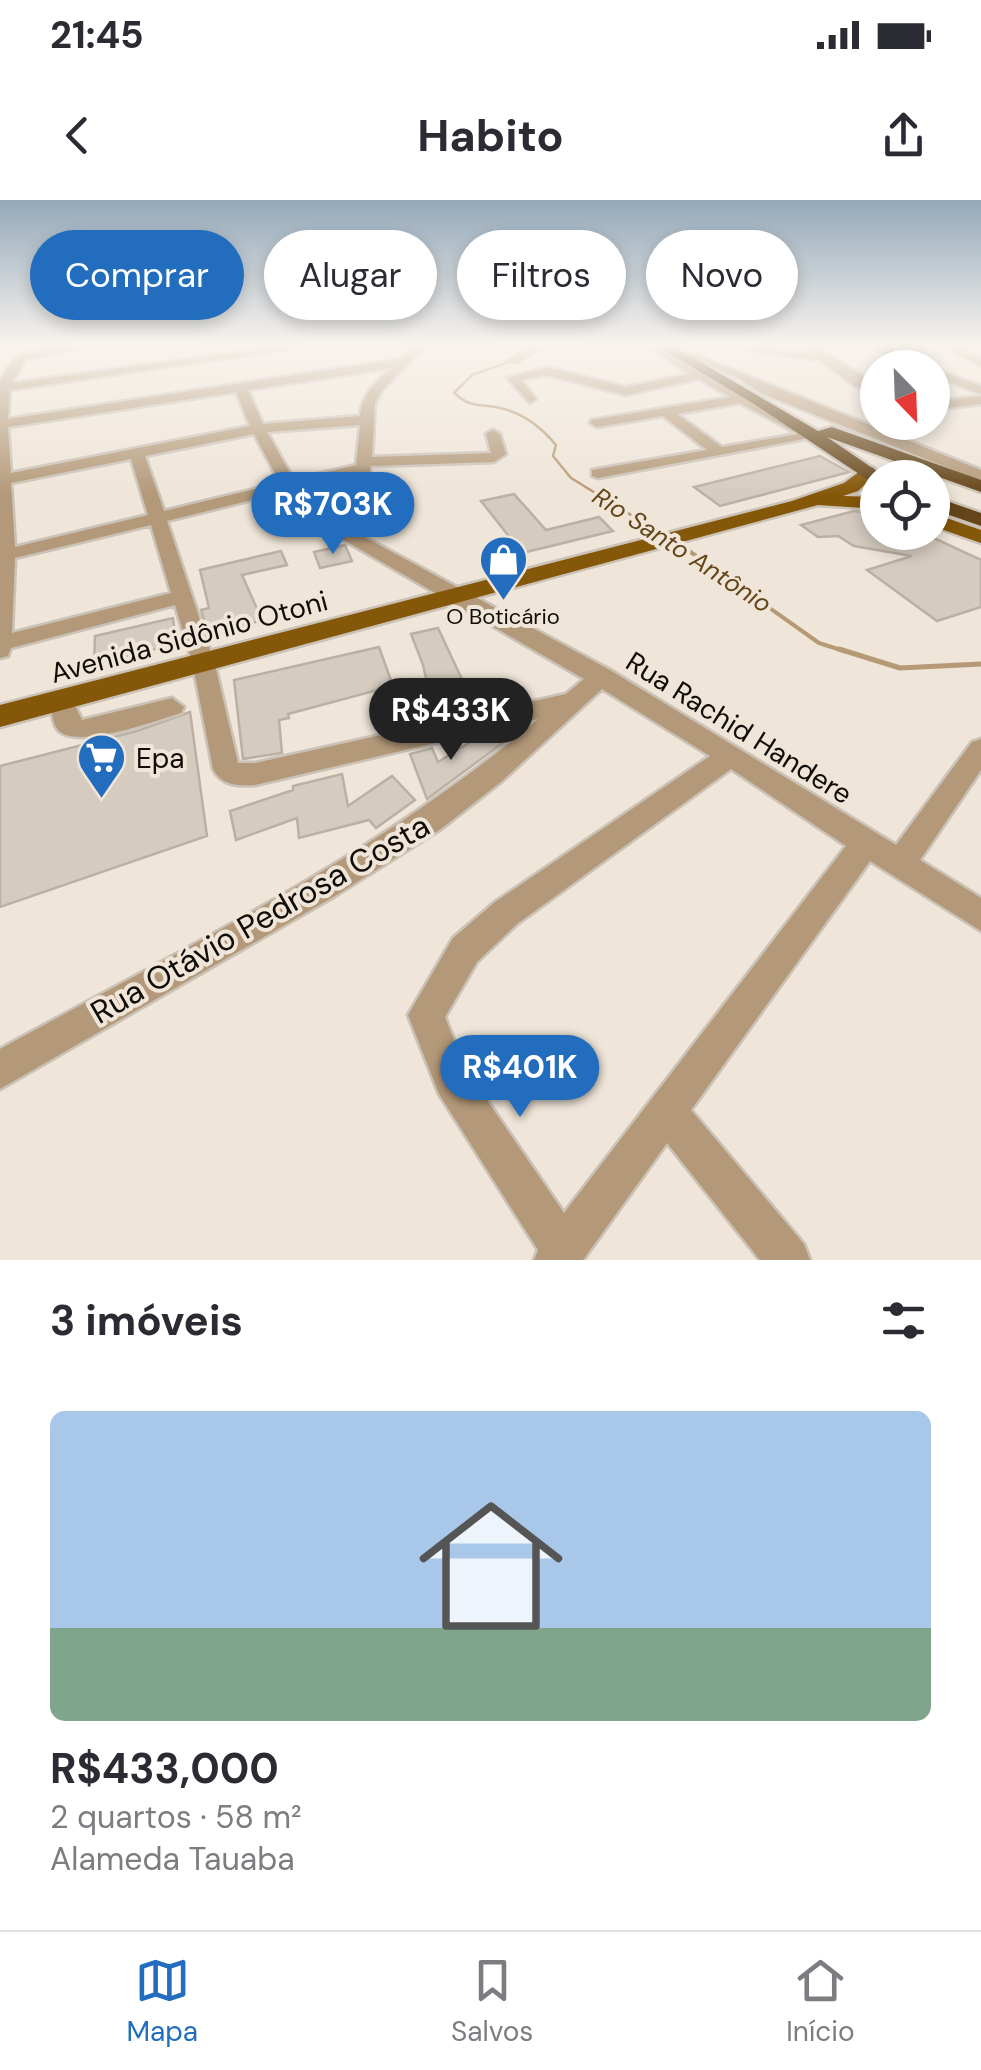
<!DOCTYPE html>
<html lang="pt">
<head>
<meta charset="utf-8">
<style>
  :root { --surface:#fff; --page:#f7f7f7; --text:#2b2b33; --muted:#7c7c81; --line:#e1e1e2; --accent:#226dbd }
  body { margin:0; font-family:"DM Sans",sans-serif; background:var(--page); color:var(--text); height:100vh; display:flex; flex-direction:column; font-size:38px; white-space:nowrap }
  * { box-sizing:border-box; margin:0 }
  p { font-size:32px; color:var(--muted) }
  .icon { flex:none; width:55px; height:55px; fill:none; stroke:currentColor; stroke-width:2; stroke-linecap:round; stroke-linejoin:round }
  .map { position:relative; height:1060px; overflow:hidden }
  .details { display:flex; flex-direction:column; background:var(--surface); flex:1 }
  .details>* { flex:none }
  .guide { position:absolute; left:30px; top:30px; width:922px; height:90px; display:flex; gap:20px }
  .needle { width:65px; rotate:157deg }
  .tools { position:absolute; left:860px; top:150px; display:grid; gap:20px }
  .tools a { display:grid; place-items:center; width:90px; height:90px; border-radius:50%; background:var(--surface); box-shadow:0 5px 15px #0003; font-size:50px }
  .price { position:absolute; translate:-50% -85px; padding:0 22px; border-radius:35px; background:var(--accent); color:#fff; font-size:32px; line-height:65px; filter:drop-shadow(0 2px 5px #0008) }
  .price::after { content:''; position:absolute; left:50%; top:60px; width:30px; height:22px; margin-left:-15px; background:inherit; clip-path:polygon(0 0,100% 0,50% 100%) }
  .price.current { background:#222; color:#fff }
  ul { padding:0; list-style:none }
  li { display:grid; align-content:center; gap:20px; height:530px; padding:0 50px }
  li+li { border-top:2px solid var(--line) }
  li span { display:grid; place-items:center; height:310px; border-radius:15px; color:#555 }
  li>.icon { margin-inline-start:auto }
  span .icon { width:180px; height:180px; fill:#fffc; stroke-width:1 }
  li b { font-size:42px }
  h2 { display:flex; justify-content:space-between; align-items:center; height:120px; padding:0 50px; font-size:42px }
  .pill { padding:0 35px; border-radius:45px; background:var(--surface); box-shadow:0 5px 15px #0003; font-size:35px; line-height:90px }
  .pill.current { background:var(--accent); color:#fff }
  .status { display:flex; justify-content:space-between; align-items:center; height:70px; padding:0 50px; background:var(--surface); direction:ltr }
  .status svg { height:28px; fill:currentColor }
  header { display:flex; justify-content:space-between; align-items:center; height:130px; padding:0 50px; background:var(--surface); font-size:45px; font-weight:700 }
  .menu { display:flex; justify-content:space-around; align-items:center; height:140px; border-top:2px solid var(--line); background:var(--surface); font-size:28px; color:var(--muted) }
  .menu a { display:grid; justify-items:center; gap:5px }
  .menu .current { color:var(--accent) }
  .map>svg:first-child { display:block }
</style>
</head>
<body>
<div class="status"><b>21:45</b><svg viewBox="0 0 49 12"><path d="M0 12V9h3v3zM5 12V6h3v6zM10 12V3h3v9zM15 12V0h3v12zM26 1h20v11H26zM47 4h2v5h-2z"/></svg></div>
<header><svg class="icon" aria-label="back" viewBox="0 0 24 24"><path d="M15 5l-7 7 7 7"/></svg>Habito<svg class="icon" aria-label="share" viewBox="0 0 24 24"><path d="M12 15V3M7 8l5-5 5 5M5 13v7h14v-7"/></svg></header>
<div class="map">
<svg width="981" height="1060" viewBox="0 0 981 1060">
  <rect width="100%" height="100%" fill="#efe5d8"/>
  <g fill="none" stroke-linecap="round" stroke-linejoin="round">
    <path stroke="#b69975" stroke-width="2.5" d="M512,161L472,175L454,193C472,209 479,203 500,208C524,213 541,227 556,245L553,256L571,278L649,326"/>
    <path stroke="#b69975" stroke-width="4" d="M645,324L665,336
      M675,341L819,443L847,452"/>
    <path stroke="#b69975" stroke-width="5" d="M839,449L900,468L981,464"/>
    <path fill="#b69975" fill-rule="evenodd" d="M529,146H548L517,164L504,161Z"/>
  </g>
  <path fill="#d5cbbf" stroke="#bab0a4" stroke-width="2.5" d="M820,256L849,272L720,306L694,287Z
    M514,294L546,330L599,317L613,331L522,353L481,301Z
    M854,311L878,314V332H921L981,360V407L937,421L867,370L912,356L854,346L838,336L818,337L801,325Z
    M345,345L352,361L320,368L314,352Z
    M281,351L287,365L242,375L262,420L209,436L201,410L209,408L200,370Z
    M173,418L176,444L94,464L95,436Z
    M438,428L466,488L477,485L484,501L434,513L423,465L411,434Z
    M379,447L393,486L288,514L289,518L279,520L282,553L243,559L234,480Z
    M190,512L207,636L0,707V566L137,531Z
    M495,533L504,542L427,599L410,554L432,548L438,562L480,536Z
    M342,574L348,606L392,576L415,600L376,628L369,620L299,638L297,618L236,640L230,611L293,590V586Z"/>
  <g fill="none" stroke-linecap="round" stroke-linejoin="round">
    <defs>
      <path id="minor" d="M66,146H96L26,159L12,183L280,146H311L10,190L8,219L400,159L414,146H426L382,190L375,203L372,257L491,253L486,234L493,230L500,234L506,254L494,262L371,266L357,333L610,470L896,645L972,542L981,539V570L920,660L981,698V731L870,661L691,910L804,1044L810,1060H760L667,943L583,1060H534L538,1050L439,894L408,815L453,738L495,702L710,556L602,489L502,581L441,629L335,696L0,889V849C183,748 378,656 538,519L255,585C238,586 222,586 213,569L193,465L175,405L11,448L8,456L0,458V182C17,146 30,152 66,146ZM392,168C376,182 362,194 360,216L263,224L248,190ZM236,192L250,226L11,273L8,227ZM360,225L356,265L294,280L267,232ZM254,234L280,283L164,311L145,256ZM131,259L148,315L15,347L11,283ZM353,275L343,319L312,285ZM296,289L342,339L584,479L566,494L255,563H238L215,465L167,321ZM151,325L171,393L12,433L15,358ZM731,569L846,646L564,1013L465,868L445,817L477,762L517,724Z
        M647,146H660L820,236L598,278L592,276V270L707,250L663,216L597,227L590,223L592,220L730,197L699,179L625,195L547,175L521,180L536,199L530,203L507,178L547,167L625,187L690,174ZM740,203L798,234L722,247L677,214Z
        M803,146H816L878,186V195L855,186L820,160L747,151L753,148L810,152Z
        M873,146H888L931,168H914Z
        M944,146H958L981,158V166Z
        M689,152L981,270V281L761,193L739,178L685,157Z
        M932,168L981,186V194L932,175Z
        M981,196V204L932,210V202Z
        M62,492L70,495L82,520L172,498L184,507L181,513C155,521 79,549 59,531C52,525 52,510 50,501Z"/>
      <path id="major" d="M867,266L874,268V276L858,291L843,296L878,297V309L818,305L0,527V505L792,301L844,283Z
        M932,313L981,330V343L932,326Z"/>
      <path id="highway" d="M657,146H673L818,231L832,227L981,280V292L827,237L887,278H878V284L871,282L754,204Z
        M932,296L981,313V326L932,309Z"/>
    </defs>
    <use href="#minor" stroke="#cbc2b7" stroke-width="5"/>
    <use href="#major" stroke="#cbc2b7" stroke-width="5"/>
    <use href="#highway" stroke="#cbc2b7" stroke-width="5"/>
    <use href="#minor" fill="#b39979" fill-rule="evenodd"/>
    <use href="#major" fill="#855708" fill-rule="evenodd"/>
    <use href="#highway" fill="#65461a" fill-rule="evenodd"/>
  </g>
  <linearGradient id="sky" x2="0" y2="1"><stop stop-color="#94a9ba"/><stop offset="0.49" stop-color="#f8f3ed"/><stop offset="1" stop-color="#f8f3ed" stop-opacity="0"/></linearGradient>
  <rect width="981" height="295" fill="url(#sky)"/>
  <defs>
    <symbol id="shop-pin" viewBox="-11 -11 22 30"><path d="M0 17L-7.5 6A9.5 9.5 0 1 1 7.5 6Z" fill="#226dbd" stroke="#efe5d8"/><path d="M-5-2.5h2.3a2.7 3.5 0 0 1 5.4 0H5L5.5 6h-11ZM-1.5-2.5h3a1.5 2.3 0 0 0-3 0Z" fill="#fff"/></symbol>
    <symbol id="supermarket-pin" viewBox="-11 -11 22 30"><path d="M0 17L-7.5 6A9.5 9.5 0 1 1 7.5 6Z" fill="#226dbd" stroke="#efe5d8"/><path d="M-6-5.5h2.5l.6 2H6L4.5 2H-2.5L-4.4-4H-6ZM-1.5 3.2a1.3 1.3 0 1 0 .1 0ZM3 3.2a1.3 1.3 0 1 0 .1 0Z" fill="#fff"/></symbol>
  </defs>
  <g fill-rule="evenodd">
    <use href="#shop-pin" x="476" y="332" width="55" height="75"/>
    <use href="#supermarket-pin" x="74" y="530" width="55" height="75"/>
  </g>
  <g text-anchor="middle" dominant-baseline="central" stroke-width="8" stroke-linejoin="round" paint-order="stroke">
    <g font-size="22" fill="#100d08" stroke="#efe5d8">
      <text x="503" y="416">O Boticário</text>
    </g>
    <g font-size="25" font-style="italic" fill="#634519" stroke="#efe5d8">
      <text transform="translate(682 350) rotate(33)">Rio Santo Antônio</text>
    </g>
    <g font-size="28" fill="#100d08" stroke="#efe5d8">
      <text transform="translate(189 437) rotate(-15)">Avenida Sidônio Otoni</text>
      <text transform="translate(739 528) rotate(32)">Rua Rachid Handere</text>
    </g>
    <g font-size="28" fill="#100d08" stroke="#efe5d8" text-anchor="start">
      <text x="136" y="558">Epa</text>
    </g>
    <g font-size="32" fill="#100d08" stroke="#efe5d8">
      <text transform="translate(260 719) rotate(-30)">Rua Otávio Pedrosa Costa</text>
    </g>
  </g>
</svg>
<div class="tools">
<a><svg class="needle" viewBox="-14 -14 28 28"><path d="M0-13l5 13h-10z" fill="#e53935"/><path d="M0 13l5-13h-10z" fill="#7c7c81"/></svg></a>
<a><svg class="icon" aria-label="locate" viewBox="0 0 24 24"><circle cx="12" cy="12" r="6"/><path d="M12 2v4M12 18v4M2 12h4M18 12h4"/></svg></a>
</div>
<b class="price" style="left:333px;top:357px">R$703K</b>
<b class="price current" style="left:451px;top:563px">R$433K</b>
<b class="price" style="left:520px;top:920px">R$401K</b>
<div class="guide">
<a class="pill current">Comprar</a>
<a class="pill">Alugar</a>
<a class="pill">Filtros</a>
<a class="pill">Novo</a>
</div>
</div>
<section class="details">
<h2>3 imóveis<svg class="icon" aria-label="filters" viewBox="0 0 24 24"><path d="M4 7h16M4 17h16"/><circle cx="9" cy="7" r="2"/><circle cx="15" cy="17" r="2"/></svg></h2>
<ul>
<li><span style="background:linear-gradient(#a9c7e8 70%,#7fa58c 0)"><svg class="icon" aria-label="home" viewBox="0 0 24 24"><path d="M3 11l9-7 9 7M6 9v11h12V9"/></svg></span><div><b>R$433,000</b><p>2 quartos · 58 m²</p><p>Alameda Tauaba</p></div></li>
</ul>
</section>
<nav class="menu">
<a class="current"><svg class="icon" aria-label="map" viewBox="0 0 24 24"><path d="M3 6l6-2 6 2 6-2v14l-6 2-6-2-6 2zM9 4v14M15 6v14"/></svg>Mapa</a>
<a><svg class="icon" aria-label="saved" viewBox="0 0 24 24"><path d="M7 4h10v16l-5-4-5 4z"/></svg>Salvos</a>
<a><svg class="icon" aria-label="home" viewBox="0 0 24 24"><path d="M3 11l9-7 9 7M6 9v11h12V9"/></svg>Início</a>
</nav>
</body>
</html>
